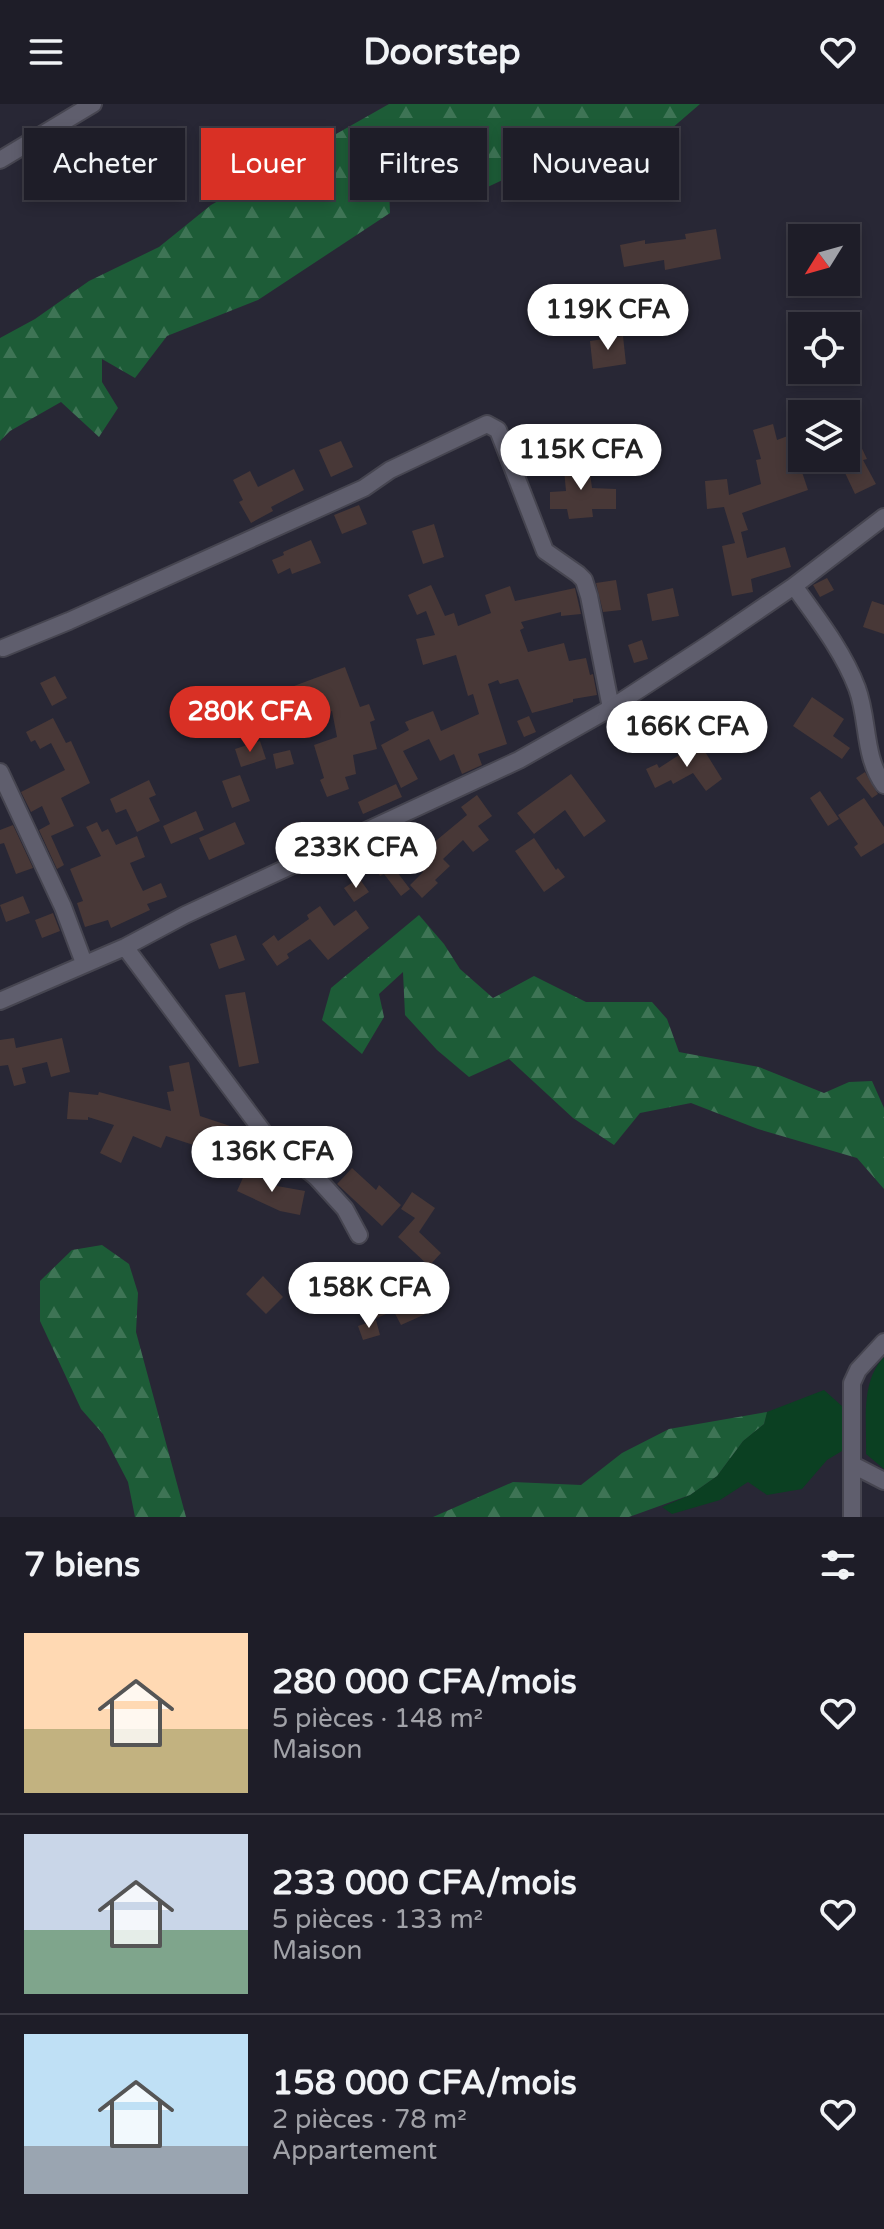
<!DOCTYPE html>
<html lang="fr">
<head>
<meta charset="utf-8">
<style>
  :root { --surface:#1e1d28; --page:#262630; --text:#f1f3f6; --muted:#a1a2a8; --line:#3c3b45; --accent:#d93025 }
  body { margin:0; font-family:"Varela Round",sans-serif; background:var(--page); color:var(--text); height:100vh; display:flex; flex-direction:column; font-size:30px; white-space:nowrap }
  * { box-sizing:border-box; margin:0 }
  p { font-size:26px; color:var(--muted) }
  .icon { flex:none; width:44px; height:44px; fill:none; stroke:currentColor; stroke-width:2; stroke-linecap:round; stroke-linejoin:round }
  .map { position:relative; height:1413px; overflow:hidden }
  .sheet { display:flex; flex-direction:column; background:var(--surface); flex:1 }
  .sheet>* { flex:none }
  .guide { position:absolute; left:24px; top:24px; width:836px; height:72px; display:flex; gap:16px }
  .needle { width:52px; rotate:233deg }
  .tools { position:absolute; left:788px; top:120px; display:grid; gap:16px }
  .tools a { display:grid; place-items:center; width:72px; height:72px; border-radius:0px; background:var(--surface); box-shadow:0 4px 12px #0003,0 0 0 2px var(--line); font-size:40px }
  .price { position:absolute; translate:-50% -68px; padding:0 18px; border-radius:28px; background:#fff; color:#222; font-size:26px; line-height:52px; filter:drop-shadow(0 2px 4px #0008) }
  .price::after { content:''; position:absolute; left:50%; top:48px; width:24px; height:18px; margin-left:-12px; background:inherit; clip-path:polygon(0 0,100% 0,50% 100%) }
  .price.selected { background:var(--accent); color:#fff }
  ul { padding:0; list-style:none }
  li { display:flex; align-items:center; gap:24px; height:200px; padding:0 24px }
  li+li { border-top:2px solid var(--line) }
  li span { display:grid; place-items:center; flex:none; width:224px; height:160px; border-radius:0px; color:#555 }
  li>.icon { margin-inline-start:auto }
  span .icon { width:96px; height:96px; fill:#fffc; stroke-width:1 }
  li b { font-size:34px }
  h2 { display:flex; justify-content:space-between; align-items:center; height:96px; padding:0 24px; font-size:34px }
  .pill { padding:0 28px; border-radius:0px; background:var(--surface); box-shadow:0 4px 12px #0003,0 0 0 2px var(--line); font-size:28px; line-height:72px }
  .pill.selected { background:var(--accent); color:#fff }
  header { display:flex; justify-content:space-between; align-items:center; height:104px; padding:0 24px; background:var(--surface); font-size:36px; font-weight:700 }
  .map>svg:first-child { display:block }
</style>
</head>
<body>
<header><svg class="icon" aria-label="menu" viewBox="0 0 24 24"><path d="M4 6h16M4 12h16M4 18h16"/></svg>Doorstep<svg class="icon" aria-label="heart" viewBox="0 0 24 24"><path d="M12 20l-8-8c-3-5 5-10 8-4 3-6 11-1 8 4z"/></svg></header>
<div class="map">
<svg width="884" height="1413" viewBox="0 0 884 1413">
  <defs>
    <pattern id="forest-firs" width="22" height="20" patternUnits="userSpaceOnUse" patternTransform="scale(2)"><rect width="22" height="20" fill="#1d5c37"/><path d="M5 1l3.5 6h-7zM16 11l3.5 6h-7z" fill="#3e7455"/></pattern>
  </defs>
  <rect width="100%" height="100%" fill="#282735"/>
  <path fill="#0b4022" d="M884,1253V1365L866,1350C867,1318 860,1278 884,1253Z
    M824,1286L843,1303L842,1347L827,1356L802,1385L767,1391L748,1378L720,1396L672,1410L662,1403L690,1391L717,1372L743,1337L764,1320L767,1308Z"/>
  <path fill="url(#forest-firs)" d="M389,0H700L671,25L613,45L543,57L477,88L429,68L389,84L390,109L258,196L167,232L135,274L102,255V278L118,304L99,333L61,298L10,327L0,337V234L35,215L89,177L159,143L211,101Z
    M419,811L444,840L460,865L493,894L534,872L586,898H652L667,915L679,948L759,963L824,989L849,978L872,977L884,1004V1085L857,1054L758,1025L691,999L640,1009L614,1041L573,1014L509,955L469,973L437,946L405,911L403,868L379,890L384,913L362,950L322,916L331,884Z
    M102,1141L129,1160L138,1189L136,1228L186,1413H135L128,1378L103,1330L81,1305L40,1217V1177L72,1146Z
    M767,1308L764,1320L743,1337L717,1372L690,1391L629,1413H433L513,1378L581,1381L622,1349L669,1325Z"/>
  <path fill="#483837" d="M716,125L721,155L665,166L664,156L624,163L620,141L645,136V140L686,135L685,130Z
    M623,232L626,260L593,265L590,237Z
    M773,320L777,336L793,330L794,334L802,329V368L808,386L742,409L748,426L741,428L747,454L785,443L791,463L751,475L753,488L732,492L722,442L735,439L724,403L707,405L705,377L727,375L729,391L761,380L756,356L761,355L753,326Z
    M855,330L867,355L863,356L876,380L855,390L838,354H846V335Z
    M341,337L353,363L331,373L319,346Z
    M588,353L592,384L616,385V405H592L593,413L569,415L567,405H550V388L566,387L563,355Z
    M294,365L304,386L271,403L273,407L251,419L239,398L243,396L233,376L250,367L258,383Z
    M359,401L367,420L342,430L334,411Z
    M434,420L444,453L423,460L412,427Z
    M311,436L321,459L292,470L290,464L278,470L272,456L284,451L283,448Z
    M827,474L834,486L820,493L813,481Z
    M616,476L621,506L603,508L596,479Z
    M431,481L445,512L454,509L458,522L491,509L485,491L510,482L515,497L575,484L581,510L561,512V508L521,518L524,524L520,526L528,548L564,539L569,557L586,554L590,571L593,570L597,591L573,595V598L532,609L518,575L500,580L498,576L488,580L507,640L478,650L482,661L462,670L454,650L440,657L429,635L403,647L418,675L401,684L381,641L409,626L405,618L433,607L441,627L479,610L473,590L468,592L456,551L423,561L416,535L435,531L426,507L417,511L408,491Z
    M673,484L679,512L652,517L647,490Z
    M872,497L884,501V530L863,523Z
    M642,536L648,555L634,559L628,541Z
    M345,563L360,603L369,600L375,616L370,618L377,645L353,651L356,670L345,673L349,685L327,693L320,676L324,674L314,641L337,633L332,607L329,608L325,598L302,605L294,582Z
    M55,572L67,594L52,602L40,579Z
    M812,593L844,615L833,632L850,644L842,655L793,622Z
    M529,612L536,628L524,633L517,617Z
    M53,614L66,639L71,637L90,679L61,694L74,722L51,732L64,761L57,765L39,726L50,720L42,702L31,708L21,688L65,666L51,639L40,645L35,636L31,638L26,628Z
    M260,637L266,655L241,663L235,645Z
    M699,638L722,675L706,687L693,669L673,680L671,676L655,684L646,665L657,660L659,664Z
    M290,646L294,660L276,665L273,650Z
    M865,668L878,690L872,694L856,674Z
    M571,670L606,717L584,733L565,706L534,730L517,709Z
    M240,671L250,697L232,704L222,677Z
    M149,676L156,691L149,694L160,717L137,728L126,705L116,709L110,695Z
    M396,680L402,693L363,710L358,698Z
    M820,687L839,715L828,722L810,694Z
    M477,691L492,712L478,722L489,736L473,748L463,736L443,755L450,762L435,776L438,779L422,794L410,781L423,768L408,750L428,734L432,740L467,711L461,703Z
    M864,694L884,723V739L861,753L854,743L858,740L838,711Z
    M196,707L204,726L171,740L163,722Z
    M97,718L102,728L108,725L116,741L137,732L145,753L130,759L137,775L143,787L161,779L167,793L147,800L150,806L111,824L108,816L85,823L77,799L83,797L70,765L101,752L86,723Z
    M235,718L245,740L209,756L199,734Z
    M295,718L303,736L292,741L283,724Z
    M13,721L33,764L16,770L4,739L0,740V726Z
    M534,734L556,766L558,764L565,773L544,788L515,747Z
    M387,738L401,760L394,764L410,785L401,792L384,770L380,772L367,751Z
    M359,774L369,788L354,798L344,784Z
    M23,792L30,809L6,818L0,801Z
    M320,802L334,822L356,806L369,824L328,856L310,835L287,850L289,854L277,862L262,840L274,831L278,837L309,815L307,811Z
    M53,809L60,827L42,834L35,816Z
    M236,831L245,856L219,865L210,840Z
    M245,888L259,959L239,963L225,891Z
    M14,934L16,944L62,934L70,968L51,973L47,958L22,964L26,979L14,982L8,961L0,962V936Z
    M189,958L200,1012L236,1024L227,1052L166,1032L161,1044L133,1032L121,1059L100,1049L114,1021L88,1013V1016L67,1015L69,988L98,991L99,988L171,1007L167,988L174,987L169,962Z
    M352,1064L376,1086L379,1081L401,1101L382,1122L337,1080Z
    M246,1067L277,1082L305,1087L300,1111L280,1107L237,1087Z
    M412,1088L435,1104L419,1128L441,1149L429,1162L398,1133L415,1114L401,1105Z
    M433,1162L441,1175L425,1186L416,1173Z
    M362,1165L377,1198L381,1197L386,1210L368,1218L347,1172Z
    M263,1172L283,1193L266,1210L246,1190Z
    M421,1188L430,1208L401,1221L391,1202Z
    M376,1216L380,1231L363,1236L358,1222Z"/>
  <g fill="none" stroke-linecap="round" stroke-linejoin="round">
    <defs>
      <path id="minor" d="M0,56L93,0
        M794,482C817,514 843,547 857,584C869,616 863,652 884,681
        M3,544L69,517L364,384L390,366L487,320L498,326L545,447L578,470L584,476L589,492L611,604
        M0,668L63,803L84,859
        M125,843L267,1033L316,1073L345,1105L359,1131
        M0,897L125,843L185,811L519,656L611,604L709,540L794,482L884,413
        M853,1361L884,1377
        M852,1413V1279L858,1266L884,1238"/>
    </defs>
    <use href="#minor" stroke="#464550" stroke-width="20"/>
    <use href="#minor" stroke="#5f5e6d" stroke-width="16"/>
  </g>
</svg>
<div class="tools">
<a><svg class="needle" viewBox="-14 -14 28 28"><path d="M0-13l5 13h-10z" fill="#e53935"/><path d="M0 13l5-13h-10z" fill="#a1a2a8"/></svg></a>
<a><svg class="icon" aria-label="locate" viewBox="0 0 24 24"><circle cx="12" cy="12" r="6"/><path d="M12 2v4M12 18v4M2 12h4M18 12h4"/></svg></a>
<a><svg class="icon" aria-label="layers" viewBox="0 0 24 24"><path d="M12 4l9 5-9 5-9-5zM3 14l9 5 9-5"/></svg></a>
</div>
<b class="price" style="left:608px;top:248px">119K CFA</b>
<b class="price" style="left:581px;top:388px">115K CFA</b>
<b class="price selected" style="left:250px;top:650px">280K CFA</b>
<b class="price" style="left:687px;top:665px">166K CFA</b>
<b class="price" style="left:356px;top:786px">233K CFA</b>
<b class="price" style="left:272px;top:1090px">136K CFA</b>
<b class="price" style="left:369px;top:1226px">158K CFA</b>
<div class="guide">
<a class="pill">Acheter</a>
<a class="pill selected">Louer</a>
<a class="pill">Filtres</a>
<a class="pill">Nouveau</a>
</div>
</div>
<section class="sheet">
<h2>7 biens<svg class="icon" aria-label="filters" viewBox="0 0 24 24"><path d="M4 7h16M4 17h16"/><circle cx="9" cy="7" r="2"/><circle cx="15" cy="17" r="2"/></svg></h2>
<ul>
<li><span style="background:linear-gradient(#ffd9b3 60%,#c2b280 0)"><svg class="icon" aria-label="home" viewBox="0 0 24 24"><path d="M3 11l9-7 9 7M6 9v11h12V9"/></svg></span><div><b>280 000 CFA/mois</b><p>5 pièces · 148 m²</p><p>Maison</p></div><svg class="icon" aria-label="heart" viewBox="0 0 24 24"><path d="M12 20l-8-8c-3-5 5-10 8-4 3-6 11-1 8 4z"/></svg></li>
<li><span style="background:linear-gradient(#c9d6e8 60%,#7fa58c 0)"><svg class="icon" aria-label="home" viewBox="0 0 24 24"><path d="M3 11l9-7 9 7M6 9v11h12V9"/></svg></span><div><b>233 000 CFA/mois</b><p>5 pièces · 133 m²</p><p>Maison</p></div><svg class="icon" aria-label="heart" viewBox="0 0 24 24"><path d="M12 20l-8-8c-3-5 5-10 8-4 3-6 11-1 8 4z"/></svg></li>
<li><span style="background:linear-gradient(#bfe0f5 70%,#9aa5b1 0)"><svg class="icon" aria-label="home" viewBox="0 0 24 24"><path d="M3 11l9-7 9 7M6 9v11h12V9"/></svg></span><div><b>158 000 CFA/mois</b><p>2 pièces · 78 m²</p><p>Appartement</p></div><svg class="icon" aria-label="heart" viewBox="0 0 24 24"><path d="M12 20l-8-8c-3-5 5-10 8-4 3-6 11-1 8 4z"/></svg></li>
</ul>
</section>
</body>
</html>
